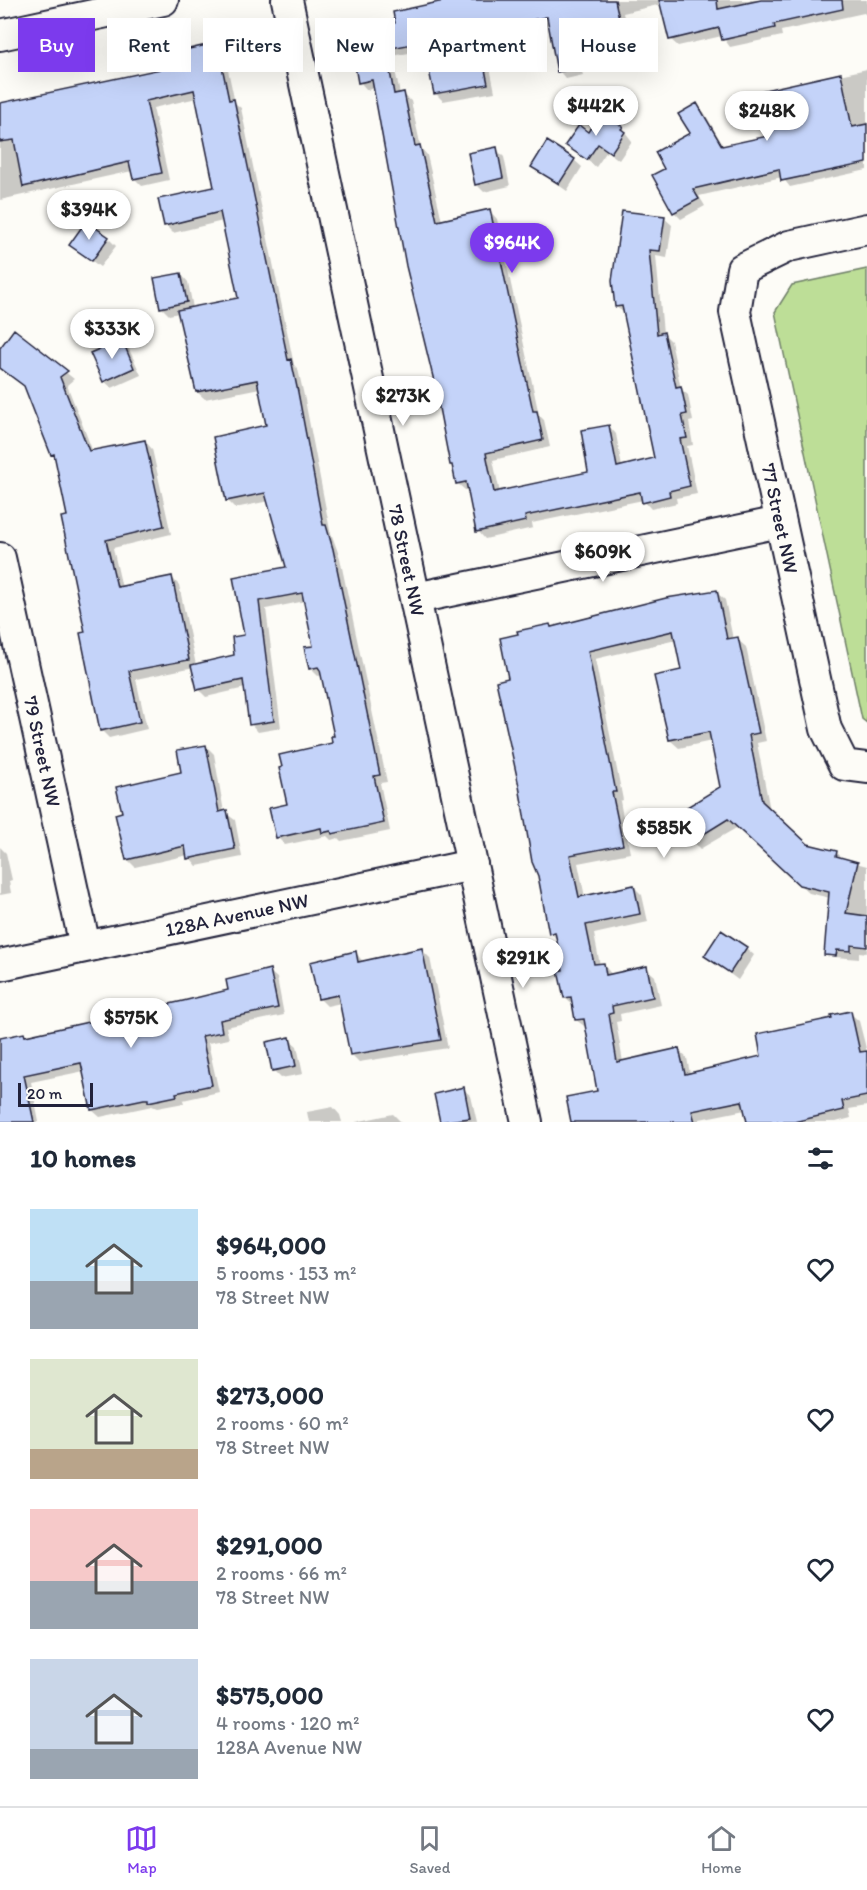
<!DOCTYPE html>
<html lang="en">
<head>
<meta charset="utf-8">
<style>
  :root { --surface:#fff; --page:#f2f2f3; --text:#1f2937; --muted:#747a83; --line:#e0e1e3; --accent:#7c3aed }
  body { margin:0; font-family:Itim,sans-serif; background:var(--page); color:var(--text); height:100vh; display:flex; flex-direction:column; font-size:22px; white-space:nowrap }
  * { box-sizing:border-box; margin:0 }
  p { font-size:20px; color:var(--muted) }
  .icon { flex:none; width:33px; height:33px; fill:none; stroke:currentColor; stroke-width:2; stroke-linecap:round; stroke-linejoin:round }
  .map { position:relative; height:1122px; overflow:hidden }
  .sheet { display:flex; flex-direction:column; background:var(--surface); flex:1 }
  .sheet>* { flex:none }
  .banner { position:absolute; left:18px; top:18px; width:831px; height:54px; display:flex; gap:12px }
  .scale { position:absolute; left:18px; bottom:15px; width:75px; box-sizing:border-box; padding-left:6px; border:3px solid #22223b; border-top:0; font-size:16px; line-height:21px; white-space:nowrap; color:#22223b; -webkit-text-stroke:4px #fdfcf7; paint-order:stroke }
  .price { position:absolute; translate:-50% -51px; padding:0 14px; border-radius:21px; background:#fff; color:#222; font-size:20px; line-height:39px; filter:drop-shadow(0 2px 3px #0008) }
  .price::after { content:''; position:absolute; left:50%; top:36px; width:18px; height:14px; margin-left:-9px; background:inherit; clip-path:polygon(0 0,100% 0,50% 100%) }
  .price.current { background:var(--accent); color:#fff }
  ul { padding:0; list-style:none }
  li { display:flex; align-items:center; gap:18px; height:150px; padding:0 30px }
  li span { display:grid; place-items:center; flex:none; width:168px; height:120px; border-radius:0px; color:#555 }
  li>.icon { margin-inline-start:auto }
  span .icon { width:72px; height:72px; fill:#fffc; stroke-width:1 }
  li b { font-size:26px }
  h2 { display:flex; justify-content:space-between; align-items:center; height:72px; padding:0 30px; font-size:26px }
  .pill { padding:0 21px; border-radius:0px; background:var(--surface); box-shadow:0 6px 24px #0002; font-size:21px; line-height:54px }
  .pill.current { background:var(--accent); color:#fff }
  .menu { display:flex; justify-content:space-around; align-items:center; height:84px; border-top:2px solid var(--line); background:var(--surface); font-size:16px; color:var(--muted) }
  .menu a { display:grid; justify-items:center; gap:3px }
  .menu .current { color:var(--accent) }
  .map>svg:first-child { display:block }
</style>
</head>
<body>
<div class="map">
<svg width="867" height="1122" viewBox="0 0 867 1122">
  <rect width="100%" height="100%" fill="#fdfcf7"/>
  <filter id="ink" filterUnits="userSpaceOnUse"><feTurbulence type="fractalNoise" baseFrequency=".0167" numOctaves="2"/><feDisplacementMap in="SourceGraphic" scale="12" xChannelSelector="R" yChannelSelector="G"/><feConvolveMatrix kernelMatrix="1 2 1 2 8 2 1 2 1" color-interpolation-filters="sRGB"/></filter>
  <g filter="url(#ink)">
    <path fill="#bdde97" stroke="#708069" stroke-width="1.5" d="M867,269V723L862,719L775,312L792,285Z"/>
    <path fill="#0003" d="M460,0H867V16L864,13L781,31L782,36L730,47L722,36L678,46L670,39L662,4L623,13L634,61L582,72L583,75L566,79L559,71L550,25L484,38L495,92L443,101L435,93L426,50L392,56L400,94H403L411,101L421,148L427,155L442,221L490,211L497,219L539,415L544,420L550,447L493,460L500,493L590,474L609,426L616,434L622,467L656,460L626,314L616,307L664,218L672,225L667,258L656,256L663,333L671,341L681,389L688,395L693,421L689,422L693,445L687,446L697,494L676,498L677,503L651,509L643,500L532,523L533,528L485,539L478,531L469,490H465L457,483L451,464L375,88L367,90L360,82L397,24Z
      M211,46L225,56L235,103L241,108L294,365L298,369L305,400L330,530L340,558L387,782L380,783L390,831L341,841L338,838L331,840L327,836L285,845L277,837L289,805L334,744L335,737L322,675L318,676L310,668L315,647L305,601L266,609L281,728L258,732L251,724L245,688L206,697L198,689L194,667L136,679L147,729L109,738L101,730L68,517L57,459L52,454L27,388L0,369V350L15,332L74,379L67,385L93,452L145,441L152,449L171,534L113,548L122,588L171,577L179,585L196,665L236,657L246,636L235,578L288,568L269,501L235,508L227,500L268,427L260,388L205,399L197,392L179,313L169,315L161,307L181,274L188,282L193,308L240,299L223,221L173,233L165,225L216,189L197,98L153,108L169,180L142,186L134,178L132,171L0,200V104L172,68Z
      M867,69V170L790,187L782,177L699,196L705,206L681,219L674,212L667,169L692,134L696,105L704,112L724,147L770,137L761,92Z
      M622,128L632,141L619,160L607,151L596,167L567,145L588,134Z
      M496,149L504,157L510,186L484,192L476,184Z
      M574,160L582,167L567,191L533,167Z
      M108,238L116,246L100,267L71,245Z
      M122,341L129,349L141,375L112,388L104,381Z
      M716,592L725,600L733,639H737L746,647L766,741L757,743L770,810L807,845L836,852L845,860L867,866V953L859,952V959L835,957L826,949L830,898L809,893L738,827L700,849L692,841L722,788L712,741L679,748L670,740L683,671L676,640L595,659L623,800L620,801L630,853L578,863L585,897L634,887L642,895L648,922L594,934L600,965L603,964L612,975L646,968L655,976L661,1005L620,1014L621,1021L616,1022L623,1062L678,1050L687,1058L690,1074L763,1058L850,1013L859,1021L867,1052V1106L849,1109L851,1118L836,1122H748L745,1110L700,1119V1122H573L599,1092L587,1028L576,1020L574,1006L565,998L564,972L558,940L551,933L510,679L552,628Z
      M206,746L214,754L224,812L235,820L242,857L197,866L188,855L135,867L127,859L124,813L183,773Z
      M0,847L6,853L12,880L9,881L11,893L0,895Z
      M746,948L754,955L738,980L706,956Z
      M422,950L430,958L448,1048L359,1062L352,1055L341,1003L327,1006L320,999L356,953L364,963Z
      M269,971L277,978L284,1015L226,1027L229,1039L208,1043L219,1092L183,1100L184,1103L157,1108L152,1106L100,1117L92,1110L84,1071L31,1082L39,1122H0V1040L68,1028L229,991Z
      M289,1039L297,1046L303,1074L281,1078L274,1071L268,1043Z
      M463,1089L471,1096L477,1122H441L435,1095Z
      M333,1107L340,1115L342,1122H309L307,1112Z
      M393,1114L401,1122H355Z"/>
    <path fill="#c4d3f9" stroke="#22223b" stroke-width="1.5" d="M448,0H615L627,54L576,65V68L557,72L547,17L477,31L488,84L434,94L423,42L386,49L394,94L404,92L415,146L420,145L437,221L490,209L533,411H537L543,440L486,453L494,492L588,472L581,430L609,425L617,467L654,458L622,306L615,307L612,281L622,211L665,216L660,251L649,250L657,334L664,332L676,387L681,386L687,414L682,415L687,438L680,439L690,486L669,491L670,496L642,503L640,492L525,516L526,521L476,532L466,482L456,484L452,465H450L433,377L406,266L372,80L358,83L349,32L395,23L393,12Z
      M659,0H717L718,9L761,0H842L843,9L774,24L775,28L722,40L719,28L669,40Z
      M211,44L212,48L218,47L229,100L234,99L288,360L291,359L298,392L323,525H326L333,549L380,775L374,776L384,823L332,834L331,831L322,833L321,828L276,838L269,808L287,804L279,768L282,767L279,755L332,743L331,736H334L320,670L318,667L309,669L304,647L313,646L302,593L259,601L274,721L249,725L243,680L197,690L191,665L234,655L232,637L244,635L233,577L286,567L265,493L226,501L213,437L266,425L257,380L196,392L177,310L238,298L220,212L164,226L158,199L214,187L194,90L146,101L162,173L133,179L129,162L23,187L14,140L0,142V103L170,67L167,54Z
      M841,73L852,127L867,124V163L781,181L779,169L693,189L699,199L673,213L652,175L664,169L655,152L690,133L678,114L697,103L722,146L768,136L760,91Z
      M600,114H604L623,127L621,129L625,132L611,153L598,144L587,160L565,145L579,125L588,132Z
      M547,141L575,159L559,184L531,167Z
      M497,147L503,178L475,185L468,153Z
      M86,221L109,237L92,261L69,245Z
      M181,273L187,302L160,308L154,278Z
      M14,329L68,371L60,377L89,451L145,440L164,526L106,540L117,587L172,576L189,660L129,671L140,722L100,731L80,633L85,632L61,517L67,516L54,454L51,455L24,386L0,368V348Z
      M122,339L134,368L103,382L90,353Z
      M717,590L727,639L738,637L759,733L749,735L762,801L808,844L837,851L836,856L858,862L846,913L867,916V947L851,945V951L837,950L836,956L824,955L829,892L799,885L728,819L691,842L674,815L720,787L709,732L669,740L654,676L681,670L673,631L588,651L616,792H612L623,845L570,855L579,897L634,885L640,914L586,925L594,964L604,963L606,975L647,966L653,997L612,1006L613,1013L609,1014L617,1062L679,1048L685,1074L761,1056L757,1034L832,1018L831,1015L851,1011L860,1052L867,1051V1096L842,1101L844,1110L794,1122H747L742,1101L692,1111L695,1122H571L566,1097L597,1091L584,1019L575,1020L571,997L564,998L558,971L563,970L555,932L549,934L538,876L532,862L519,786L496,681L508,678L500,638L518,634L517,631L550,624L551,627L666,598Z
      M206,745L219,812L227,810L235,849L187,859L185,846L126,860L115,814L122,812L116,787L181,772L177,750Z
      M721,930L747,947L730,973L704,956Z
      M422,948L441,1040L350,1055L338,995L318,999L310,962L356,951L358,962Z
      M270,969L278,1008L220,1020L222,1032L202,1036L212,1085L176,1093L177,1096L148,1102V1099H144L91,1110L81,1063L24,1075L34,1122H0V1038L24,1033L25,1036L183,1001L228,990L226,980Z
      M290,1037L296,1066L272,1071L266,1042Z
      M464,1087L470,1118L440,1122L434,1094Z"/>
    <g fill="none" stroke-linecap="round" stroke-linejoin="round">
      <defs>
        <g id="minor">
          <path id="s1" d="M287,0L527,1122"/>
          <path d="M0,35L163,0"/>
          <path id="s2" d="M867,229L789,246L742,269L735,312L826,729L844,765L867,768"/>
          <path id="s3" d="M0,558L85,946"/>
          <path d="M416,598L780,522"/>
          <path id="s4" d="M0,965L472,865"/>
        </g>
      </defs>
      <use href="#minor" stroke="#22223b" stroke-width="34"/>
      <use href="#minor" stroke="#fdfcf7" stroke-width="30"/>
    </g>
  </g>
  <g text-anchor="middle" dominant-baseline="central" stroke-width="5" stroke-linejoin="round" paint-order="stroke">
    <g font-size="20" fill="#22223b" stroke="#fdfcf7">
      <text stroke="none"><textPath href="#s2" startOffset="387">77 Street NW</textPath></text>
      <text stroke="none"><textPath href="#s1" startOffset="573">78 Street NW</textPath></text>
      <text stroke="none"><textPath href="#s3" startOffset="198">79 Street NW</textPath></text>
      <text stroke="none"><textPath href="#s4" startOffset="242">128A Avenue NW</textPath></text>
    </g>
  </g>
</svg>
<div class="scale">20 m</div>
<b class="price" style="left:596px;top:137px">$442K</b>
<b class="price" style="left:767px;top:142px">$248K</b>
<b class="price" style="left:89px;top:241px">$394K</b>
<b class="price current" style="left:512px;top:274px">$964K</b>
<b class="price" style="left:112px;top:360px">$333K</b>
<b class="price" style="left:403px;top:427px">$273K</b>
<b class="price" style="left:603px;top:583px">$609K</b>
<b class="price" style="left:664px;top:859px">$585K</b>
<b class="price" style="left:523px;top:989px">$291K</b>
<b class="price" style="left:131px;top:1049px">$575K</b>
<div class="banner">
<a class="pill current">Buy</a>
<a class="pill">Rent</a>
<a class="pill">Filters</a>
<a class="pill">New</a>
<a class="pill">Apartment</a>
<a class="pill">House</a>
</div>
</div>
<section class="sheet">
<h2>10 homes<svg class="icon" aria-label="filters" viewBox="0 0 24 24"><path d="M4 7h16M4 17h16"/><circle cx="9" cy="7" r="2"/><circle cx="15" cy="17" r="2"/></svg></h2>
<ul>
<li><span style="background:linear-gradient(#bfe0f5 60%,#9aa5b1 0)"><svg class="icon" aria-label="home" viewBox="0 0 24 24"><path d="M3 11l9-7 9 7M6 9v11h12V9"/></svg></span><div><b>$964,000</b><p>5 rooms · 153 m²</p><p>78 Street NW</p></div><svg class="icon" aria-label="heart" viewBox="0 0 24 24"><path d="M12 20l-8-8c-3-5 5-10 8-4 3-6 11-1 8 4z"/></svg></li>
<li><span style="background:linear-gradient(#dfe7d0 75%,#b9a48a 0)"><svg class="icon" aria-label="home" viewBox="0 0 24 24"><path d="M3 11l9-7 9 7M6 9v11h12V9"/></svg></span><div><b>$273,000</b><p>2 rooms · 60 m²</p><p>78 Street NW</p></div><svg class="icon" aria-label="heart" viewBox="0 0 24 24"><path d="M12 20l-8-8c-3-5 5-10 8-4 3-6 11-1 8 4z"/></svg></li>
<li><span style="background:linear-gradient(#f6c9c9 60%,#9aa5b1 0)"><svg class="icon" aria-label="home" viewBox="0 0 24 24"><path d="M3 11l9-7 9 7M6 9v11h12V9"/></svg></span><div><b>$291,000</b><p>2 rooms · 66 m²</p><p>78 Street NW</p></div><svg class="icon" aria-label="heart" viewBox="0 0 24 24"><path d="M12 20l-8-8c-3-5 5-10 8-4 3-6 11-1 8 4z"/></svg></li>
<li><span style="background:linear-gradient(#c9d6e8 75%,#9aa5b1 0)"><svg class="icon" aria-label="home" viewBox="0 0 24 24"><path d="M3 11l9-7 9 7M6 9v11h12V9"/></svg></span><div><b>$575,000</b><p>4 rooms · 120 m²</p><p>128A Avenue NW</p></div><svg class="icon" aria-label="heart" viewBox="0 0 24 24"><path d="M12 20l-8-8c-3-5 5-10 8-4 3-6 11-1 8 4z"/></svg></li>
</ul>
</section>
<nav class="menu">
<a class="current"><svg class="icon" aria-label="map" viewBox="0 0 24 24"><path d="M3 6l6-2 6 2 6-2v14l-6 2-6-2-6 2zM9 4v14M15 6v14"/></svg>Map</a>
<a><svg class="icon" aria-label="saved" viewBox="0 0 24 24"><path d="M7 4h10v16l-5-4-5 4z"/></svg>Saved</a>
<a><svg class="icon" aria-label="home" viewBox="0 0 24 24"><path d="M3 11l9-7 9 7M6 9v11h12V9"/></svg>Home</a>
</nav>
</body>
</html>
